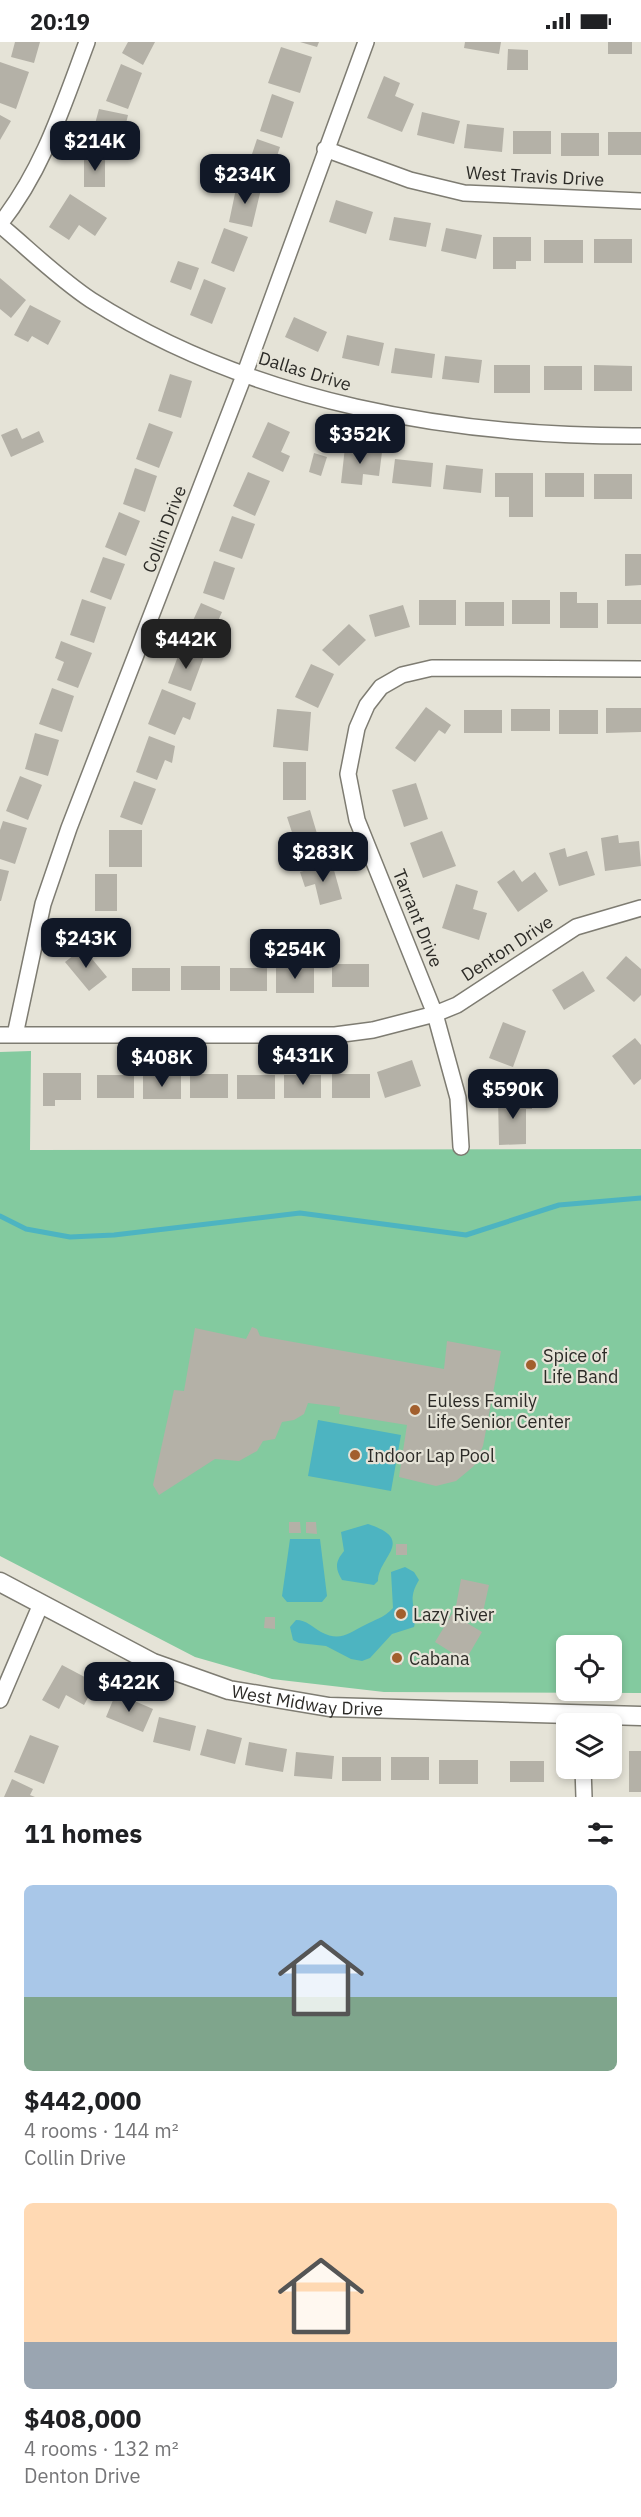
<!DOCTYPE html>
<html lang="en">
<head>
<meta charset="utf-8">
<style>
  :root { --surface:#fff; --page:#f2f2f2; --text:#202124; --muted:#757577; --accent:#111827 }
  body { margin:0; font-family:"IBM Plex Sans",sans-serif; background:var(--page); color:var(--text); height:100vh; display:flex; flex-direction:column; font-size:22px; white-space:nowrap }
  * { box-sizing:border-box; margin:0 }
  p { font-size:20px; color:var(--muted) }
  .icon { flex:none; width:33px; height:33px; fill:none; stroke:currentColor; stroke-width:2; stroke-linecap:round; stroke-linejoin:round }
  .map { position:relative; height:1755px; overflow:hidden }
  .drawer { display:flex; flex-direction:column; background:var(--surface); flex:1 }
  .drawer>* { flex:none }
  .controls { position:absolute; left:556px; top:1593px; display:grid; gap:12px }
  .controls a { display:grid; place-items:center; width:66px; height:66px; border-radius:9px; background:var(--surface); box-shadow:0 3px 9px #0003; font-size:30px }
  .price { position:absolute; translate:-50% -51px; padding:0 14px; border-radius:12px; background:var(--accent); color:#fff; font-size:20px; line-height:39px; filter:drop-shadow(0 2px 3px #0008) }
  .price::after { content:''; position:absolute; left:50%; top:36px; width:18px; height:14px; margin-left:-9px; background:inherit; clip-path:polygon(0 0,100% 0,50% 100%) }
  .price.on { background:#222; color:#fff }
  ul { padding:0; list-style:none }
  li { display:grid; align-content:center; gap:12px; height:318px; padding:0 24px }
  li span { display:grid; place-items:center; height:186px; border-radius:9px; color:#555 }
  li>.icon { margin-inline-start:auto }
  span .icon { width:108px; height:108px; fill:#fffc; stroke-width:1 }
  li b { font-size:26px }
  h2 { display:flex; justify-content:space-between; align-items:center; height:72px; padding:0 24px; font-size:26px }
  .status { display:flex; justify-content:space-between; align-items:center; height:42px; padding:0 30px; background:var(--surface); direction:ltr }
  .status svg { height:16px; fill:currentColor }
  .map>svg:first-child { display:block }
</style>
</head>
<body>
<div class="status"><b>20:19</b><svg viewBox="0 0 49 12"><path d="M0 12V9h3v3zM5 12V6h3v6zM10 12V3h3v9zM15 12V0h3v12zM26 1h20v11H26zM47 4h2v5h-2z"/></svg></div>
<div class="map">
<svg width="641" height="1755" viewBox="0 0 641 1755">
  <rect width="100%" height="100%" fill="#e5e3d7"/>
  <path fill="#83ca9f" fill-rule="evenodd" d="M31,1009L30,1108L641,1107V1651L384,1650L272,1637L195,1615L0,1514V1010ZM567,1604H612V1648H567Z"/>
  <path fill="#4db4c1" d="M318,1378L401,1393L391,1449L308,1434Z
    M368,1482C417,1498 378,1515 378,1539L374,1543L342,1538C335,1526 335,1520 344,1509L341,1490Z
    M290,1497H320L327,1554L322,1560H287L282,1554Z
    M405,1525L414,1530L419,1538C405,1561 419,1566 414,1585L392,1592L370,1616L362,1619L351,1617L326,1604L299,1601L293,1598L290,1585L296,1578C307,1578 312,1585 321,1590C340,1600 349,1591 365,1583C376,1577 384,1576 393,1566L391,1530Z"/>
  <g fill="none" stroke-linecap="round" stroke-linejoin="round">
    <path stroke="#4db4c1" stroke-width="5" d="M0,1174L26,1187L70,1195L114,1193L300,1171L466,1193L559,1163L641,1156"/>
  </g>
  <path fill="#b4b1a7" d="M15,0H40L34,21L11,15Z
    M128,0H155L143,23L122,11Z
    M300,0H319L317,5Z
    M465,0H501L499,12L464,6Z
    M608,0H632V12H608Z
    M281,5L312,15L300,51L268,41Z
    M508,7L528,8V28H507Z
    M0,20L29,30L16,67L0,61Z
    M121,22L142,31L128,67L106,59Z
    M384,34L400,41L395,54L414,62L402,90L367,76Z
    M272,52L294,60L282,96L260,89Z
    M99,67L128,73L119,111L89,104Z
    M422,70L460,79L454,102L417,93Z
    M0,73L11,79L0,98Z
    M467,82L504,86L502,110L464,106Z
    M513,89H551V112H513Z
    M608,90H641V113H608Z
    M561,91H599V114H561Z
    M257,97L280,105L268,141L245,133Z
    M84,114H105V145H84Z
    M237,142L261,147L252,185L229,180Z
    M70,152L107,176L95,194L79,183L69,198L49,185Z
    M336,158L373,170L366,192L329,180Z
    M394,175L431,181L426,205L389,198Z
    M224,186L248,195L234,230L211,221Z
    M446,186L482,193L476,217L441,209Z
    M493,195H531V219H516V227H493Z
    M594,197H632V221H594Z
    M544,198H583V221H544Z
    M178,219L199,226L191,248L170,240Z
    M0,236L26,258L11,276L0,267Z
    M204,237L226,246L212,282L190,273Z
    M30,263L61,279L48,303L32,294L28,300L14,293Z
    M294,275L327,290L318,310L285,295Z
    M347,293L384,301L379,324L342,316Z
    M395,306L435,312L432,336L391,331Z
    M445,314L482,318L479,341L442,337Z
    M494,323H530V351H494Z
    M594,323L632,324V349H594Z
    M544,324H582V348H544Z
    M170,332L192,339L181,376L158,369Z
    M268,380L290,390L281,410L290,414L283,430L252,415Z
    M149,381L173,390L159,426L136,417Z
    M17,386L22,397L39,389L44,400L11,415L1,393Z
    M345,405L382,410L379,434L363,432L362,443L341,441Z
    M314,411L327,415L321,434L309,430Z
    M395,417L433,421L431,445L392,441Z
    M446,423L483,427L481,451L443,447Z
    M135,426L157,434L145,470L123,462Z
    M248,430L270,439L255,474L233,464Z
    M495,431H533V475H509V455H495Z
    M545,431H584V455H545Z
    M594,432H632V457H594Z
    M119,470L140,479L126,514L105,505Z
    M232,474L255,482L242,517L219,509Z
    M625,512H641V543L625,544Z
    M103,515L125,522L111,558L90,550Z
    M214,519L235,526L224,558L203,551Z
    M560,550H577V561H598V586H560Z
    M82,557L106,565L94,601L70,593Z
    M419,558H456V583H419Z
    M512,558H550V582H512Z
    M607,558H641V582H607Z
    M465,560H504V584H465Z
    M201,561L222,570L206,606L185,596Z
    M403,563L410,585L375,595L369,573Z
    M349,582L366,598L339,624L322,608Z
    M61,599L92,611L78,646L57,638L64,620L55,616Z
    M181,606L204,614L191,649L168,641Z
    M311,622L334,632L318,666L295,655Z
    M52,646L74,654L62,690L39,682Z
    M162,647L196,661L190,678L183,675L175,693L148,682Z
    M426,665L451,683L445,692L439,688L415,720L395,706Z
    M606,666H641V690L606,691Z
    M277,667L311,670L308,709L273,705Z
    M511,667H550V689H511Z
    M464,668H502V691H464Z
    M559,668H598V692H559Z
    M35,691L59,698L48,734L25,727Z
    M149,694L175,704L172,721L165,718L157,738L136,730Z
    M283,720H306V758H283Z
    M20,734L42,743L28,778L6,769Z
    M134,739L156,747L142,783L120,775Z
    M416,741L428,777L404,785L392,748Z
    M310,768L321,805L299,812L287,775Z
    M3,779L27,786L15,822L0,817V788Z
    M109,788H142V825H109Z
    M442,789L456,824L423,836L410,801Z
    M618,793L619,801L639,799L641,824L605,829L601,796Z
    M565,806L567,815L587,809L595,833L559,844L549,811Z
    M332,821L342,857L320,863L315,842L305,845L300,830Z
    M0,827L9,829L1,859H0Z
    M514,828L522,840L535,830L548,849L518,870L497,840Z
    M95,832H117V869H95Z
    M456,842L478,849L473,867L487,871L479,898L442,886Z
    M102,894L117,895V911H102Z
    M83,906L107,935L89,949L65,920Z
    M626,914L641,927V953L634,960L606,936Z
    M332,922H369V945H332Z
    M181,924H220V948H181Z
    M276,924H314V951H276Z
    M132,926H170V949H132Z
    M230,926H267V949H230Z
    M583,929L595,949L564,968L552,948Z
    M503,980L526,989L513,1025L489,1016Z
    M635,996L641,1003V1037L634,1043L612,1014Z
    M412,1018L421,1044L385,1056L377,1030Z
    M43,1031H81V1058H55V1064H43Z
    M190,1032H228V1056H190Z
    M332,1032H370V1056H332Z
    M97,1033H134V1056H97Z
    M237,1033H275V1057H237Z
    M284,1033H321V1056H284Z
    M143,1034H181V1057H143Z
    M498,1056H532V1067H526V1102L499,1103Z
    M252,1285L257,1287L260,1294L444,1327L447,1299L501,1309L483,1404L474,1424L456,1439L436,1444L399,1435L407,1383L339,1372L340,1365L308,1361L304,1372L294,1378L282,1380L275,1397L263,1399L257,1409L239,1419L215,1417L159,1453L153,1443L174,1348L184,1349L195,1286L246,1297Z
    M289,1480H300L301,1491H289Z
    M306,1480H316L317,1492L306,1491Z
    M396,1502H407V1513H396Z
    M461,1537L489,1543L483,1570L456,1564Z
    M452,1572L482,1590L465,1619L435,1600Z
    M265,1575H275V1587L264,1586Z
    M392,1610H402V1623L391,1622Z
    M62,1623L96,1641L84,1663L66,1653L59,1667L42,1658Z
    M116,1651L153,1667L143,1690L106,1675Z
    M159,1675L196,1684L190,1709L153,1700Z
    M207,1687L242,1696L235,1722L200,1713Z
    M30,1693L59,1704L44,1742L14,1730Z
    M249,1700L287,1707L283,1730L245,1723Z
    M629,1709H641V1750H629Z
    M296,1710L334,1714L332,1737L294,1734Z
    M342,1715H381V1739H342Z
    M391,1715H429V1738H391Z
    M439,1718H478V1742H439Z
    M510,1719H544V1740H510Z
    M12,1737L33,1747L30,1753L35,1755H4Z"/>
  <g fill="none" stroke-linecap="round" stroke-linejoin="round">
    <defs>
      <path id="minor" d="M325,107L410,138L464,151L641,159
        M0,182C43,128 63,64 87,0
        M0,183C30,208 58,236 91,258C253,361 452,395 641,394
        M0,993H335L373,988L435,972L457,963L576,885L641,866
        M15,993L43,862L69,786L245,331L366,0
        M461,1105L458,1056L435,972L357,778L348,732L357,686L367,663L381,645L402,633L432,626L641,627
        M0,1658L41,1562
        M583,1726L584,1755"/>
      <g id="tertiary">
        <path id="s1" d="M0,1540L153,1621L229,1648L329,1665L641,1674"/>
      </g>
    </defs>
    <use href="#minor" stroke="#7e7c72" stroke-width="18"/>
    <use href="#tertiary" stroke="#7e7c72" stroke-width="21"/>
    <use href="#minor" stroke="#fff" stroke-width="15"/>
    <use href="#tertiary" stroke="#fff" stroke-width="18"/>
  </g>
  <g fill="#a25f2d" stroke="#e5e3d7" stroke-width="2">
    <circle cx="531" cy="1323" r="6"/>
    <circle cx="415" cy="1368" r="6"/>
    <circle cx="355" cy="1413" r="6"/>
    <circle cx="401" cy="1572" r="6"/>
    <circle cx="397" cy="1616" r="6"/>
  </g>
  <g text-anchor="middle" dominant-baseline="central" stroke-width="4.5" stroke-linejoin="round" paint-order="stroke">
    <g font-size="18" fill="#2c2b27" stroke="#e5e3d7">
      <text transform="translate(535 134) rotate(3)">West Travis Drive</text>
      <text transform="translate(305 329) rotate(17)">Dallas Drive</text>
      <text transform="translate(164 487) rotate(-69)">Collin Drive</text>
      <text transform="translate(418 876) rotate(68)">Tarrant Drive</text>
      <text transform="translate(507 906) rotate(-33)">Denton Drive</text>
      <text stroke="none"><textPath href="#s1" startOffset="333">West Midway Drive</textPath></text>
    </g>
    <g font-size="18" fill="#2c2b27" stroke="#e5e3d7" text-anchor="start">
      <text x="543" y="1313">Spice of<tspan x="543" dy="21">Life Band</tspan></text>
      <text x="427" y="1358">Euless Family<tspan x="427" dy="21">Life Senior Center</tspan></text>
      <text x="367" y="1413">Indoor Lap Pool</text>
      <text x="413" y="1572">Lazy River</text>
      <text x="409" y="1616">Cabana</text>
    </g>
  </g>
</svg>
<div class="controls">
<a><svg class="icon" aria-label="locate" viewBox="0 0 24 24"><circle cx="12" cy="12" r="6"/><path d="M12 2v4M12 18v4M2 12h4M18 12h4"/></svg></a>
<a><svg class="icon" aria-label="layers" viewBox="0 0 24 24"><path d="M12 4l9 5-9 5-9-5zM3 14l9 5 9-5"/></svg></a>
</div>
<b class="price" style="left:95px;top:130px">$214K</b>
<b class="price" style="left:245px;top:163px">$234K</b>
<b class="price" style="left:360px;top:423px">$352K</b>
<b class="price on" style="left:186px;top:628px">$442K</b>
<b class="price" style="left:323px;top:841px">$283K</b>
<b class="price" style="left:86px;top:927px">$243K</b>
<b class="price" style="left:295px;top:938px">$254K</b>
<b class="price" style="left:303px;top:1044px">$431K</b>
<b class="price" style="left:162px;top:1046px">$408K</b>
<b class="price" style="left:513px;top:1078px">$590K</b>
<b class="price" style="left:129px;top:1671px">$422K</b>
</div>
<section class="drawer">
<h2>11 homes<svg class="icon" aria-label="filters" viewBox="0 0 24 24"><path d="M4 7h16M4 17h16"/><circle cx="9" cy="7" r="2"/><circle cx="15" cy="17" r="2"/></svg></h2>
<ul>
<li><span style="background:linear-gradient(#a9c7e8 60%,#7fa58c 0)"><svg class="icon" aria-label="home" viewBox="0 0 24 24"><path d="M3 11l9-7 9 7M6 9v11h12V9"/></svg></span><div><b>$442,000</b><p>4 rooms · 144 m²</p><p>Collin Drive</p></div></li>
<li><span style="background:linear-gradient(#ffd9b3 75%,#9aa5b1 0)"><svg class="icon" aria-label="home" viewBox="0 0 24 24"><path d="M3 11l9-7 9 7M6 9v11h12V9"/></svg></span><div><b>$408,000</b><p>4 rooms · 132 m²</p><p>Denton Drive</p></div></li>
</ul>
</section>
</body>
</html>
